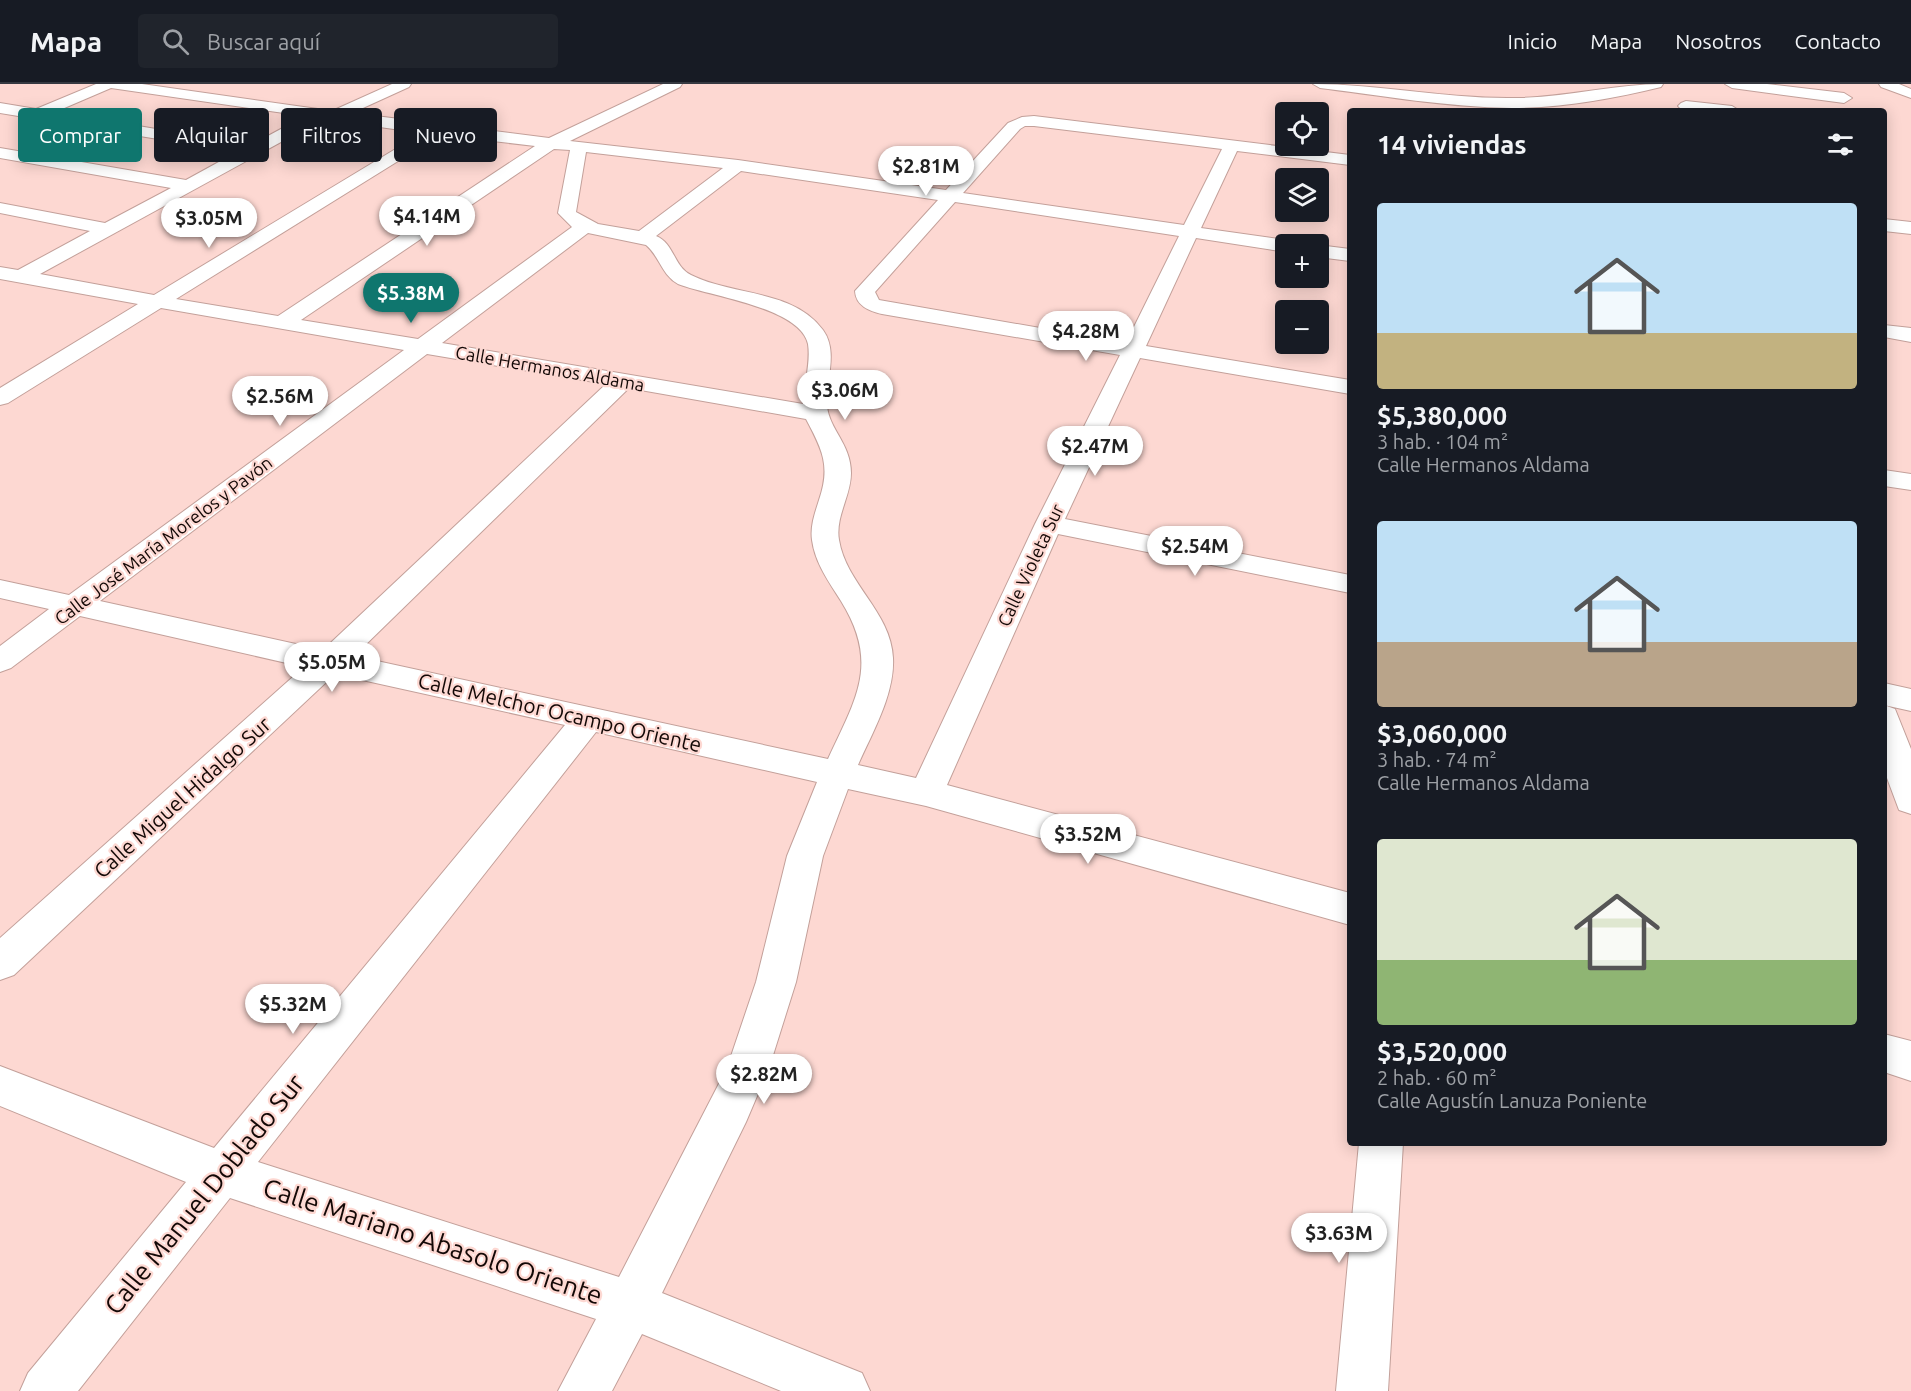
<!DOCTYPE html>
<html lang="es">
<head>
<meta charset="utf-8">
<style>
  :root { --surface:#171b24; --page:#20242c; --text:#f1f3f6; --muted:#9ea1a6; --line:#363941; --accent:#0f766e }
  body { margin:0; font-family:Ubuntu,sans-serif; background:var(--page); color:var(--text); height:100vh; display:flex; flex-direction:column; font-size:22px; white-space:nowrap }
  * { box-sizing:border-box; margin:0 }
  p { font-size:20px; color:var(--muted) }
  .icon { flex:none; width:33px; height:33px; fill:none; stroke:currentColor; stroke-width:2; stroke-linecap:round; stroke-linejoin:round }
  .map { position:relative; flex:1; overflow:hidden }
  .sheet { position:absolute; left:1347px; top:24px; width:540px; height:1038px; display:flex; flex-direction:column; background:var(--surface); border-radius:6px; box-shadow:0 3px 15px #0003 }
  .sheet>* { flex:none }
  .guide { position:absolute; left:18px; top:24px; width:570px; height:54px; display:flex; gap:12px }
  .tools { position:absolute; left:1275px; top:18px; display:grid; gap:12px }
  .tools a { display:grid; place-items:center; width:54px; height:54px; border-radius:6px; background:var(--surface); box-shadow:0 3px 15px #0003; font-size:30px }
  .price { position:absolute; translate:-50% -51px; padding:0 14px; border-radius:21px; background:#fff; color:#222; font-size:20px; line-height:39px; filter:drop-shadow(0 2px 3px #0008) }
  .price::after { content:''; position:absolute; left:50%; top:36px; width:18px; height:14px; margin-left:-9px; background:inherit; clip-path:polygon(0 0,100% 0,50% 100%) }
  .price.selected { background:var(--accent); color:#fff }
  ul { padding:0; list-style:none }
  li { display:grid; align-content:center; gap:12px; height:318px; padding:0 30px }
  li span { display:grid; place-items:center; height:186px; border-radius:6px; color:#555 }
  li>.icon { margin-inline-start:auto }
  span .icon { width:108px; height:108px; fill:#fffc; stroke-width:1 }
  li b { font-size:26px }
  h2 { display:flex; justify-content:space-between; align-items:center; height:72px; padding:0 30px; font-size:26px }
  .tag { padding:0 21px; border-radius:6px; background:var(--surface); box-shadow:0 3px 15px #0003; font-size:21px; line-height:54px }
  .tag.selected { background:var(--accent); color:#fff }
  header { display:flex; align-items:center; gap:36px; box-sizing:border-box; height:84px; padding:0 30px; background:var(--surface); border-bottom:2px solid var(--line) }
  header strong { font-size:28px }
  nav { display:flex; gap:33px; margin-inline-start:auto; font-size:21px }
  .search { width:420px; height:54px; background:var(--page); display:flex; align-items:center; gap:15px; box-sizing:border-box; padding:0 21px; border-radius:6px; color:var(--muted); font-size:22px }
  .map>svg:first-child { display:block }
</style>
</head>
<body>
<header>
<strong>Mapa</strong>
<div class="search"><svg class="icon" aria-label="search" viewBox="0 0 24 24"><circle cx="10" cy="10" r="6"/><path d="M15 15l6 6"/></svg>Buscar aquí</div>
<nav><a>Inicio</a><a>Mapa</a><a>Nosotros</a><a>Contacto</a></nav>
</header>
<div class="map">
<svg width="1911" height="1307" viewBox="0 0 1911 1307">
  <rect width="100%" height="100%" fill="#fdd8d2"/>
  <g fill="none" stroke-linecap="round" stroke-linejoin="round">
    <defs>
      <path id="minor" d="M96,0H142L332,27L392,0H411L409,3L352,29L549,54L663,0H682L680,3L570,57L738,76L946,106L1008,39L1022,33L1034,32L1350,71V81L1237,67L1201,144L1286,156L1295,160H1286V168L1196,154L1146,262L1350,296V310L1140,274L1065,435L1350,491V509L1058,450L947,701L1350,809V841L926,722L848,705L823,772L796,898L769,984L746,1038L662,1209L862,1289L870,1307H781L642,1250L612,1307H558L596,1235L230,1114L78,1307H20L28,1289L186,1098L0,1022V982L214,1064L565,641L335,590L14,891L0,896V854L304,583L80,532L11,584L0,588V562L49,525L0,514V496L69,511L404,266L161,224L8,319L0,321V304L138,220L0,195V183L18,186L90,147L0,129V119L105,139L171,104L0,74V64L186,96L237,68L0,29V19L36,25ZM111,4L305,32L251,61L55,28ZM323,35L422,49L154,211L40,190ZM1025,42H1034L1222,65L1184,141L963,109L1020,45ZM440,51L535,62L278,232L176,215ZM554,65L570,66L558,129L572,143L418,255L301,236ZM586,68L723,84L639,147L598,140L576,128ZM741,87L938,116L855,207C856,222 869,227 882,230L1120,271L1035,440L916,694L858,681C872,649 895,610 893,574C891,528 846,500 839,456C835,433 851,412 851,389C851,360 829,345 827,322C825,297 839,268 823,246C793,205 733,212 691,191C674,183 674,159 656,152ZM955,118L1179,152L1126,259L879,216L875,208ZM588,149L646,161C660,173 661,190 678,200C708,212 800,223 808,260C811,279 804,300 803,320L442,259ZM427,270L606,300L323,566L100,517ZM629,304L806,335C822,365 831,382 819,416C815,429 810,442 812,456C815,479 829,498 841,517C880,580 856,614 828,675L354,572ZM596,648L817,698L787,772L756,898L727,984L619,1193L258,1078Z
        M1313,0C1380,0 1446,15 1513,14C1564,14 1613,0 1663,0L1661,3C1612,15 1562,24 1512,24C1447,23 1384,12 1320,4Z
        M1725,0H1767L1844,9L1852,14L1844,19L1732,4Z
        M1879,0H1899L1911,5V14L1881,3Z
        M1686,17L1732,22L1740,27L1681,25L1678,22L1681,19Z
        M1884,135L1911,138V150L1884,147Z
        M1318,161L1350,165V177L1318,173Z
        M1884,241L1911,244V258L1884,253Z
        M1884,386L1911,390V406L1884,402Z
        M1884,599L1911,605V627L1884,621Z
        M1884,621L1895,625L1911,665V730L1899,726L1884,686Z
        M1884,950L1911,957V997L1884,988Z
        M1359,1059H1403L1388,1307H1336Z"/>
    </defs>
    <use href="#minor" stroke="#c3a09a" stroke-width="2"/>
    <use href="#minor" fill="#fff" fill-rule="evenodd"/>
  </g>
  <g text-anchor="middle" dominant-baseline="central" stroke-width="4.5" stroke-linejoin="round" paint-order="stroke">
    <g font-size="18" fill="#130806" stroke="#fdd8d2">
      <text transform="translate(550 284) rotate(10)">Calle Hermanos Aldama</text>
      <text transform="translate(163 456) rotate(-37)">Calle José María Morelos y Pavón</text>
      <text transform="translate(1030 481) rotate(-65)">Calle Violeta Sur</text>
    </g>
    <g font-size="21" fill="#130806" stroke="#fdd8d2">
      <text transform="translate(560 628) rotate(13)">Calle Melchor Ocampo Oriente</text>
      <text transform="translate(182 713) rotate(-42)">Calle Miguel Hidalgo Sur</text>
    </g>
    <g font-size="26" fill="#130806" stroke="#fdd8d2">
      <text transform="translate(204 1110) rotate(-51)">Calle Manuel Doblado Sur</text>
      <text transform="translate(433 1157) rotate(18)">Calle Mariano Abasolo Oriente</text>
    </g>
  </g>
</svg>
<div class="tools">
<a><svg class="icon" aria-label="locate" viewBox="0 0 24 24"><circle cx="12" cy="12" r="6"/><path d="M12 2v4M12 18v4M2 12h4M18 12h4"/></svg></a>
<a><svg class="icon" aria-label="layers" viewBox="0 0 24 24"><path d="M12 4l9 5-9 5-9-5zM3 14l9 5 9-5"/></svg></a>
<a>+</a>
<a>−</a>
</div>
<b class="price" style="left:926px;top:113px">$2.81M</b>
<b class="price" style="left:427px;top:163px">$4.14M</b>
<b class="price" style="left:209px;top:165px">$3.05M</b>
<b class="price selected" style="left:411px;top:240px">$5.38M</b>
<b class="price" style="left:1086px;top:278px">$4.28M</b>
<b class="price" style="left:845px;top:337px">$3.06M</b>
<b class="price" style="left:280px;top:343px">$2.56M</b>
<b class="price" style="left:1095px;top:393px">$2.47M</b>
<b class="price" style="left:1195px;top:493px">$2.54M</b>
<b class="price" style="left:332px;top:609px">$5.05M</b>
<b class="price" style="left:1088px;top:781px">$3.52M</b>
<b class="price" style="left:293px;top:951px">$5.32M</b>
<b class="price" style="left:764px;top:1021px">$2.82M</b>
<b class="price" style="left:1339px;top:1180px">$3.63M</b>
<div class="guide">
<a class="tag selected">Comprar</a>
<a class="tag">Alquilar</a>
<a class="tag">Filtros</a>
<a class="tag">Nuevo</a>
</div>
<section class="sheet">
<h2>14 viviendas<svg class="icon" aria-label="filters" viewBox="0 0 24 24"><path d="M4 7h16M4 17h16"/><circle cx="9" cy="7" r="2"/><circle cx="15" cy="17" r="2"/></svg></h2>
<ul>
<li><span style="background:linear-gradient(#bfe0f5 70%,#c2b280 0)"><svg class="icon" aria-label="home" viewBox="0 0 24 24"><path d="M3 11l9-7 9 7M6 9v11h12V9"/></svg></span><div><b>$5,380,000</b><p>3 hab. · 104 m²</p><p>Calle Hermanos Aldama</p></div></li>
<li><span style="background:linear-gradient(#bfe0f5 65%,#b9a48a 0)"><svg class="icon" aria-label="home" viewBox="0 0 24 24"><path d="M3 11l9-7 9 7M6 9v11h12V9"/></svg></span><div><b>$3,060,000</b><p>3 hab. · 74 m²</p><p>Calle Hermanos Aldama</p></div></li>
<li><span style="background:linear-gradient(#dfe7d0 65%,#8fb573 0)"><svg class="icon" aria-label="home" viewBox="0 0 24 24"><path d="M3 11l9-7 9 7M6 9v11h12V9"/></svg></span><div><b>$3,520,000</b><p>2 hab. · 60 m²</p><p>Calle Agustín Lanuza Poniente</p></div></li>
</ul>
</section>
</div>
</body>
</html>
